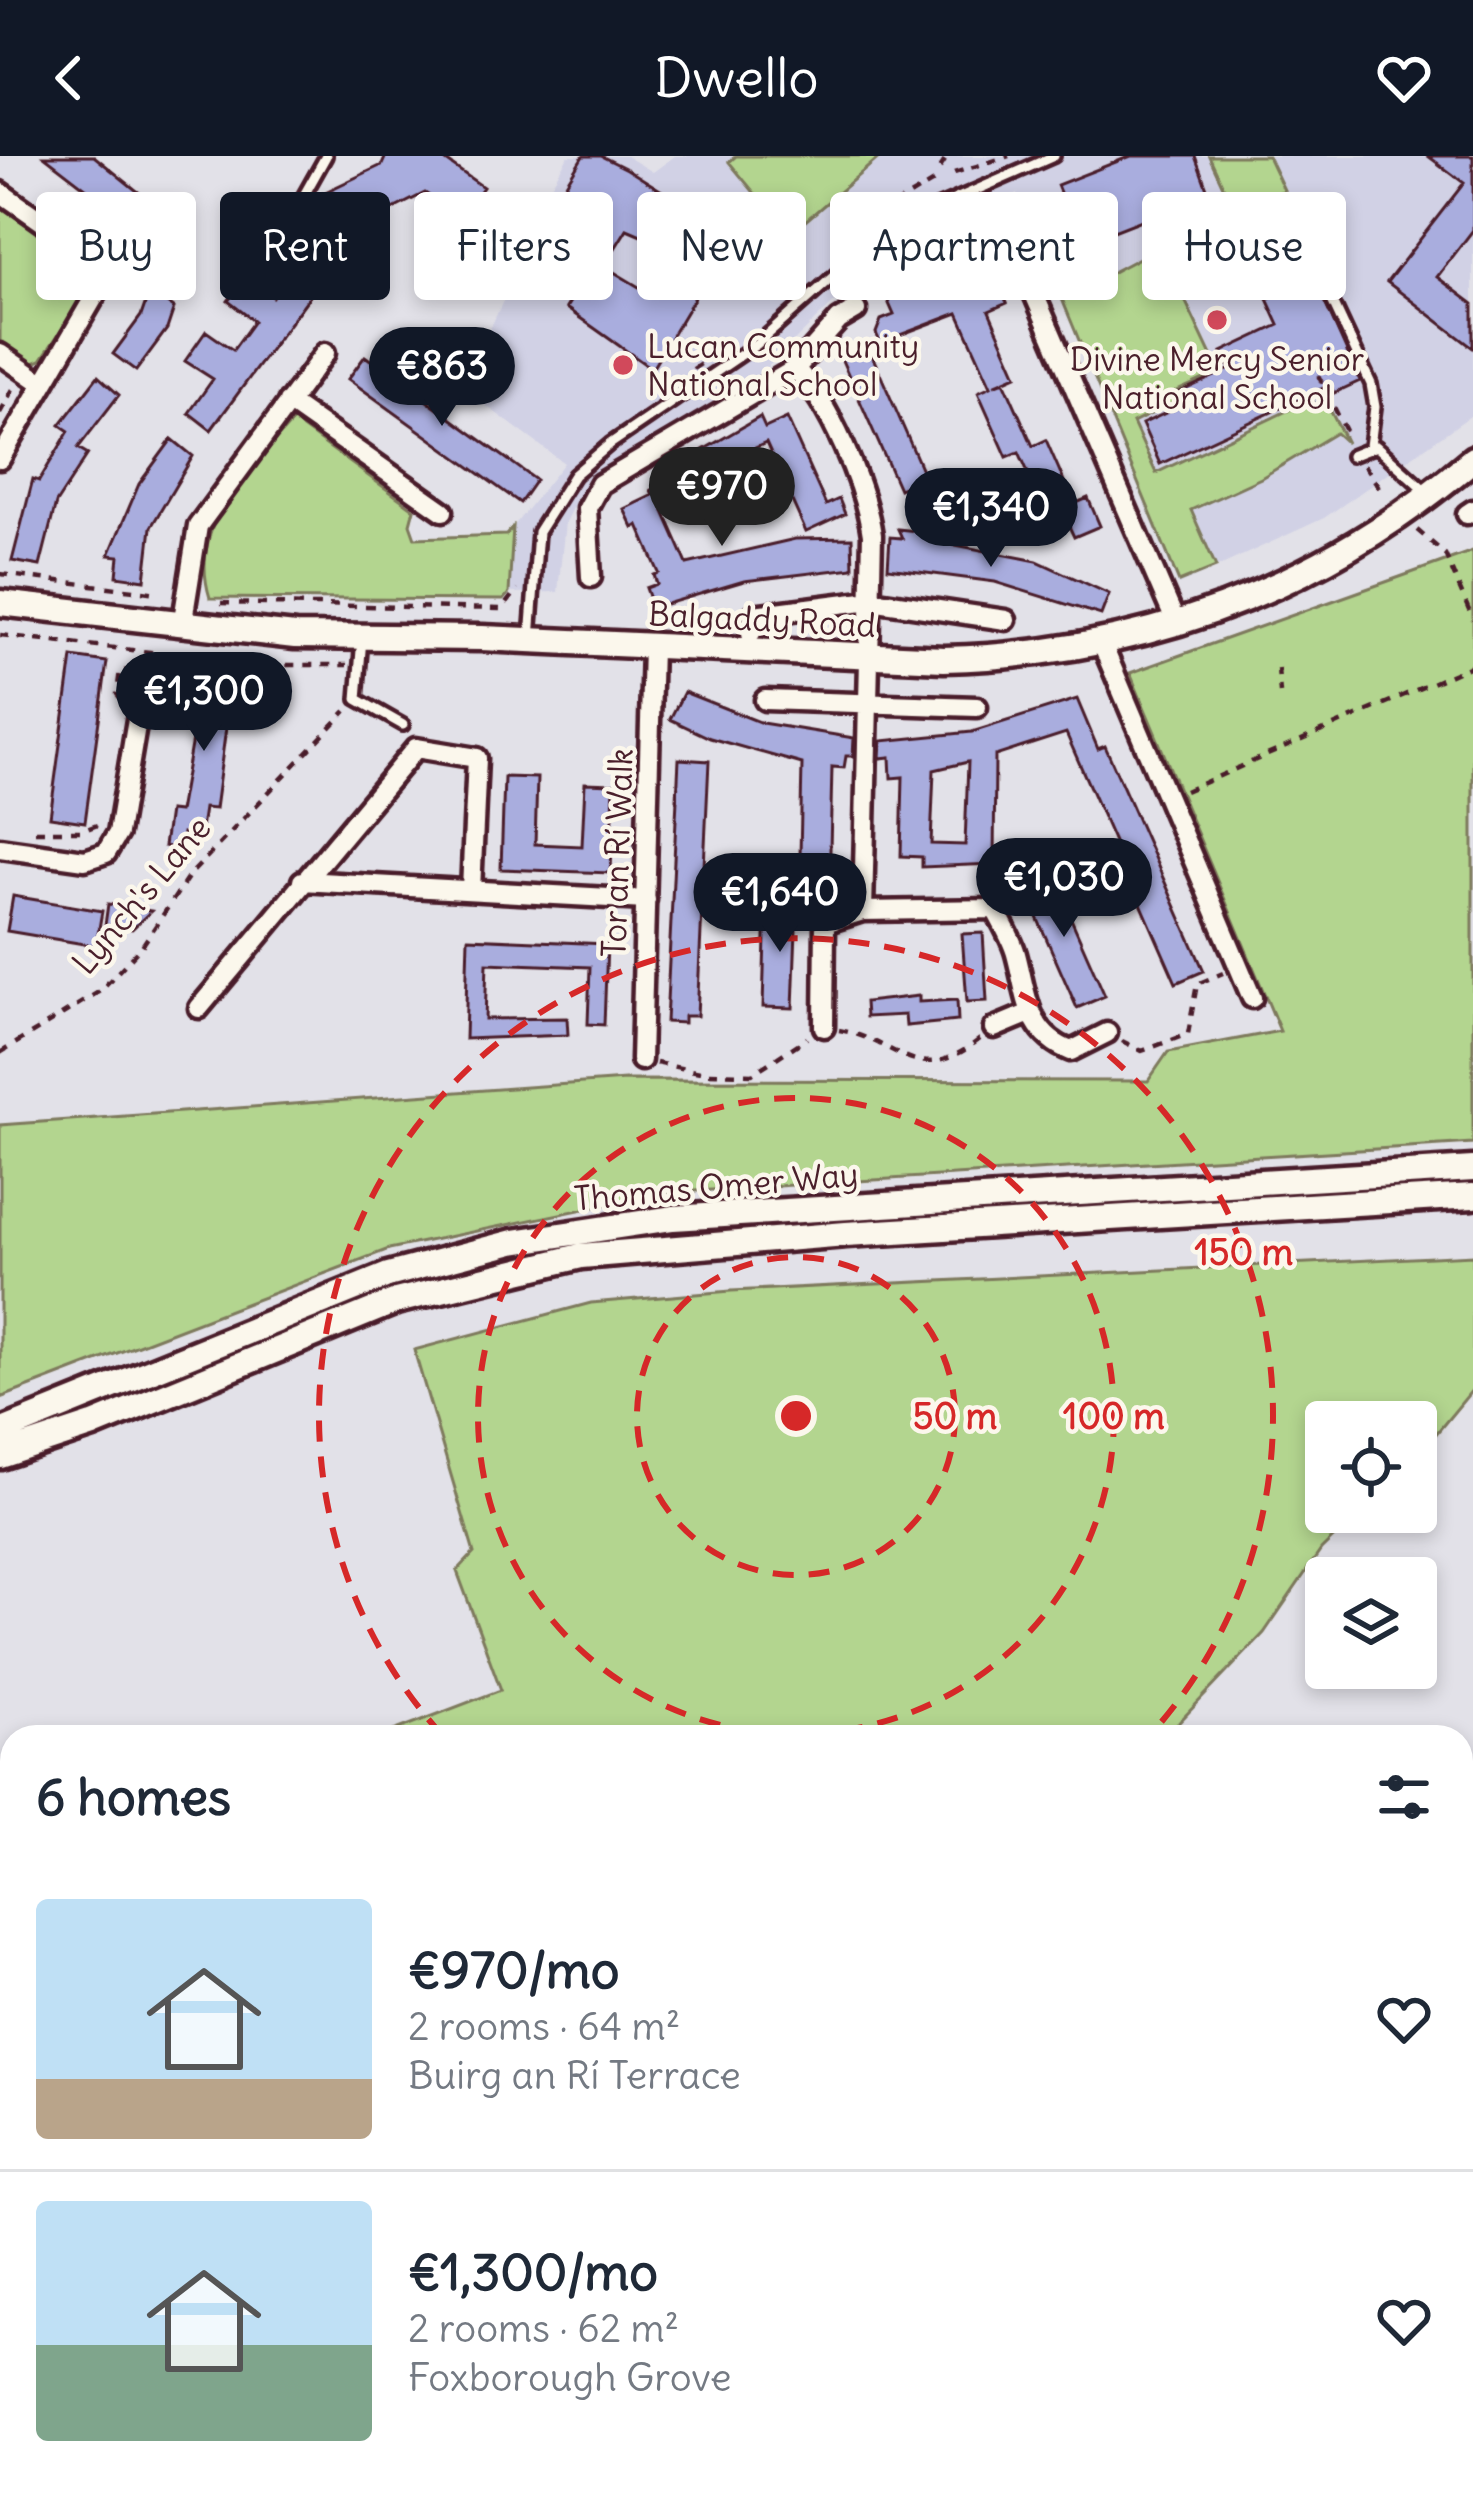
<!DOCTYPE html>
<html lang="en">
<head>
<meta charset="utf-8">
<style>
  :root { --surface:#fff; --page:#f2f2f3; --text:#1f2937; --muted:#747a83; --line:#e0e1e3; --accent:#111827 }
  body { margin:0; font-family:Delius,sans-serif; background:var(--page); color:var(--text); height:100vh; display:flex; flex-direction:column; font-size:45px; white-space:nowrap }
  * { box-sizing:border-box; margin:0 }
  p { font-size:39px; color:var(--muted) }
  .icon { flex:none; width:66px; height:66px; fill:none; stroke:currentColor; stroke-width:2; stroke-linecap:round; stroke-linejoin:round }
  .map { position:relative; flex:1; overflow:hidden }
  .panel { position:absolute; left:0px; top:1569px; width:1473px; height:768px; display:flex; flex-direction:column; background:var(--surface); border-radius:36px 36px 0 0; box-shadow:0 6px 18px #0003 }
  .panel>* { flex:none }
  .hud { position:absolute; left:36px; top:36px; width:1401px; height:108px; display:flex; gap:24px }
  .tools { position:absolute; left:1305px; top:1245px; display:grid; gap:24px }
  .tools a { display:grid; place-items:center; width:132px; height:132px; border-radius:12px; background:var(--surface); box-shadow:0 6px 18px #0003; font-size:60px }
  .price { position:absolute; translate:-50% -102px; padding:0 27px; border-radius:42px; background:var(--accent); color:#fff; font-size:39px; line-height:78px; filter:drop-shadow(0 3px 6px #0008) }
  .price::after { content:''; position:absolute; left:50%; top:72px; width:36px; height:27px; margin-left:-18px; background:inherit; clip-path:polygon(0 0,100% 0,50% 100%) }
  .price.on { background:#222; color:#fff }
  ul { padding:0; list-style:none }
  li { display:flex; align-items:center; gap:36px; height:300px; padding:0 36px }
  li+li { border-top:3px solid var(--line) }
  li span { display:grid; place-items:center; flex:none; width:336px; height:240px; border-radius:12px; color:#555 }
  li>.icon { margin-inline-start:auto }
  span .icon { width:144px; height:144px; fill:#fffc; stroke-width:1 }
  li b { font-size:51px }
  h2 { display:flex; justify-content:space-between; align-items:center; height:144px; padding:0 36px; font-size:51px }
  .tag { padding:0 42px; border-radius:12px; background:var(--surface); box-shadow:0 6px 18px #0003; font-size:42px; line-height:108px }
  .tag.on { background:var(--accent); color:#fff }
  header { display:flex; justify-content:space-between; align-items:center; height:156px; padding:0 36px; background:var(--accent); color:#fff; font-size:54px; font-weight:600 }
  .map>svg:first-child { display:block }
</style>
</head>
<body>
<header><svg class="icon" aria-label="back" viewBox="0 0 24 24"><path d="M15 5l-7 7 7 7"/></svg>Dwello<svg class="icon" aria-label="heart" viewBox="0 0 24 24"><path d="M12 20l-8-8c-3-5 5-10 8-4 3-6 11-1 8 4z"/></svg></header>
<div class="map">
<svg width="1473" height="2337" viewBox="0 0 1473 2337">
  <rect width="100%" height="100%" fill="#e2e1e8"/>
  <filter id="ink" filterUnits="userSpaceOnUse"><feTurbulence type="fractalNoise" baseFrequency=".00833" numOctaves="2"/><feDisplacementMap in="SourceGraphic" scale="24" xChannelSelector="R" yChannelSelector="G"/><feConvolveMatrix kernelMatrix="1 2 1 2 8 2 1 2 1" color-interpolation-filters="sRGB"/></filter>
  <g filter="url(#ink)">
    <path fill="#d1d1e5" d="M568,0H626L653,16L675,0H1473V258L1324,362L1178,429L1017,37L898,84L750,228L578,340L565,366L558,436L509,437L513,371L564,307L462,232L537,73L536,56Z"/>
    <path fill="#b3d58f" stroke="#7e7a5d" stroke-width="3" d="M736,0H881L789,79L729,6Z
      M1209,0H1268L1284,34L1235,56Z
      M1288,39L1310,84L1222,126L1201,80Z
      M0,48L79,104L91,130L41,204L31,208L0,192Z
      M1160,91L1219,216L1175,236L1179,244L1133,267L1156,317L1312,243L1316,250L1326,246L1347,287L1336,277L1261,322L1191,354L1216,411L1179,426L1062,143Z
      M293,265L414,353L410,368L415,382L506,379L513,371L509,437L503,444L210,442C187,368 246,318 293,265Z
      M1473,395V987L662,1037L389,1093L0,1242V969L625,924L1148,925L1168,896L1280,875L1130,517Z
      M1473,1099V1233L1416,1302V1266H1326V1356H1360L1321,1394L1264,1477L1165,1581H378L501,1534L457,1415L474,1397L414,1194L591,1147L731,1135Z
      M0,1668H12V2206L0,2205Z"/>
    <path fill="#a9adde" stroke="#4a1f2b" stroke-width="3" fill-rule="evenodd" d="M44,0H94L163,56L144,77Z
      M386,0H448L446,5L483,31L461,62L425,37L318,91L298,49L382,9Z
      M583,0H601L627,13L732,79L652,213L566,152L576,136L538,111L562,69L546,60ZM627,73L653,84L674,107L654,140L604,110Z
      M1131,0H1195L1209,38L1070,92L1055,53L1065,49L1057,29Z
      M1428,0H1473V74L1437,121L1473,148V192L1387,126L1464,27Z
      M178,78L192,141L164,145L174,152L167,173L136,215L113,198L141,160L157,114L150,84Z
      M1301,93L1360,225L1334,237L1330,229L1160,308L1142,268L1183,249L1178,237L1230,213L1222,196L1279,169L1267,143L1285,134L1273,107Z
      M914,113L923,135L933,130L952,137L994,118L1007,147L989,155L1017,219L994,229L1004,225L1033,290L1046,284L1074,348L1088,342L1100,370L1074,381L1061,353L1047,359L1019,296L1007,301L978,236L991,230L958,157L897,180L902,192L886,199L876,177L881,164L894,159L880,127Z
      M246,121L273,141L289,121L312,137L211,274L189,257L213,223L185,205L206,175L233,194L254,165L228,145Z
      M868,190L925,321L899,333L841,202Z
      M365,200L536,324L520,347L348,223Z
      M98,220L119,239L78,292L88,298L56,347L40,410L12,405L33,323L39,325L69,275L60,269Z
      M760,261L765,272L787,262L826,349L839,343L845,358L806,376L766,287L712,312L703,294Z
      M172,283L193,300L151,371L145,424L117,420L119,400L109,399L139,328Z
      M706,300L715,318L685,331L689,339L662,351L687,408L795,383L852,382L853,412L744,425L653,452L646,432L657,428L654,419L659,417L638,369L633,372L624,353L653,339L651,334L680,320L677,313Z
      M898,373L936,377L935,385L1037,405L1109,438L1101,459L995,426L888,412L890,381L902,382Z
      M72,501L107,506L85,666L50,661Z
      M205,511L240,516L234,558L228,557L215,653L204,652L200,679L183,677L181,693L164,690L169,655L179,656Z
      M684,536L762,567L854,582L853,600H846L844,612L832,611L829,737H807L808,702L800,701L802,608L710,582L670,563Z
      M1077,543L1098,593L1105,590L1204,815L1176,827L1066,577L995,600L994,708L922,711V701L901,700L903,621L891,622L890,601L880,602L881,585L972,576ZM968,606L965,689L931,688L934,614Z
      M679,603L709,605L697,860H684V867L666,866Z
      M504,621L537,622L535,688L582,690L585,627L614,628L611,717L501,713Z
      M1050,715L1105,840L1077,852L1022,727Z
      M13,740L102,755L96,790L7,775Z
      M766,746L797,747L793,852L763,851Z
      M108,748L151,755L132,773L105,769Z
      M983,777L987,845L967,846L962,778Z
      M468,782L607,788L604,869L588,868L590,811L487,807L485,863L567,862L568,879L465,883Z
      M919,840V846L957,844L958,865L906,870L905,859L866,861L865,846Z"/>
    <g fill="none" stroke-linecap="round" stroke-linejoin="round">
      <defs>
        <path id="lane" d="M303,41L326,0
          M1310,97L1371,228L1375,251L1370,290
          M1351,300L1376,290L1427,336
          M362,482L357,543L403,569
          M530,483L538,376L574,319L610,288L757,188L887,73L1054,0
          M0,2233L12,2234
          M1328,2325H1381"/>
        <path id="street" d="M0,36L87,97L100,131L0,303
          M946,96L983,79L1009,80L1177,469
          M0,198L42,227
          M795,213L839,164L856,154
          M288,246L443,355
          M1467,358L1473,354
          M591,421L587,352L600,328L795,213C830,246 865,331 872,379L863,755L995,753C1002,767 1012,783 1016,798C1027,838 1026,878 1071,895L1107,877
          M182,470L198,370L325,197
          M751,477L753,459L871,444L1006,464
          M1102,488L1252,842
          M765,544L977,551
          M0,692L85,704L106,697L118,677L141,540
          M302,725L646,744
          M199,852L416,592L477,602L471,734
          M824,871L825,767L863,755
          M994,872L1030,857
          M641,904L652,491"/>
        <path id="secondary" d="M0,447L295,480L482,482L944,503C1143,498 1321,433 1473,303
          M0,1276L388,1119L513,1086L673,1062L1473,1013
          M0,1300L93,1269L396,1145L581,1100L846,1078L1473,1040"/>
      </defs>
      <use href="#lane" stroke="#4a1f2b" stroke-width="18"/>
      <use href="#street" stroke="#4a1f2b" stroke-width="27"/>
      <use href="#secondary" stroke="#4a1f2b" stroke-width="33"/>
      <path stroke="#4a1f2b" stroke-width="4.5" stroke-dasharray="9 9" stroke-linecap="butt" d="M940,12L948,0
        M954,17L1009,0
        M879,58L935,25
        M110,101L120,123
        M693,213L717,197
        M1318,219L1350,283
        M0,257L14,231
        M1364,309L1381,334
        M1417,374L1445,398L1473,464
        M0,418L159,437
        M221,447L502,453L517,433
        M0,479L265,509H347
        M1278,512L1280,537
        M122,544L117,538L120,514L176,521L170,560L158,559
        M1185,635L1473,509
        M35,675H82L100,668
        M839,874C901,885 915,934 980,883
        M1122,885L1142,895L1188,878L1197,828L1223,817
        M0,897L100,835L142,790L189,720L346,555
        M656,907L705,917L752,918L807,882"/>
      <use href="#lane" stroke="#fbf7ec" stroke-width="9"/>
      <use href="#street" stroke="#fbf7ec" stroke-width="18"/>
      <use href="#secondary" stroke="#fbf7ec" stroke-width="24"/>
      <path stroke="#4a1f2b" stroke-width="6" stroke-dasharray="18 9" stroke-linecap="butt" d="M0,2252L12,2253
        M0,2295L12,2296
        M428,2325L607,2337
        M591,2325L753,2337
        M843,2325L1012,2337
        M1025,2325L1195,2337"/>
    </g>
  </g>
  <g fill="none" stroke="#d62828" stroke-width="6" stroke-dasharray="21 15">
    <circle cx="796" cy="1260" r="159"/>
    <circle cx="796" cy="1260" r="318"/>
    <path d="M442 1579A477 477 0 1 1 1150 1579"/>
  </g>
  <g fill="#d1495b" stroke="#fbf7ec" stroke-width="4.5">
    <circle cx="1217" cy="164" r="12"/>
    <circle cx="623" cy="209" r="12"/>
  </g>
  <g text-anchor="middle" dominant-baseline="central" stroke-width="9" stroke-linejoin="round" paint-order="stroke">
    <g font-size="33" fill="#4a1f2b" stroke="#fbf7ec" text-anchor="start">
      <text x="647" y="190">Lucan Community<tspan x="647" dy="38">National School</tspan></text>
      <text x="1217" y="203" text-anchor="middle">Divine Mercy Senior<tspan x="1217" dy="38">National School</tspan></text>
    </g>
    <g font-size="33" fill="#4a1f2b" stroke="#fbf7ec">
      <text transform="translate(762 463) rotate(3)">Balgaddy Road</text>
      <text transform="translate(617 697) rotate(-88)">Tor an Rí Walk</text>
      <text transform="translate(141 739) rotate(-50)">Lynch's Lane</text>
      <text transform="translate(716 1030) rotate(-5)">Thomas Omer Way</text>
    </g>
  </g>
  <circle cx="796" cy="1260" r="18" fill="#d62828" stroke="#fbf7ec" stroke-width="6"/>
  <g font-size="36" text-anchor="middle" font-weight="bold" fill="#d62828" stroke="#fbf7ec" stroke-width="9" stroke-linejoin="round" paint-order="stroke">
    <text x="1244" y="1109">150 m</text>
    <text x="955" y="1273">50 m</text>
    <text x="1114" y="1273">100 m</text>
  </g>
</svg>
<div class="tools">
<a><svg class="icon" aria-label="locate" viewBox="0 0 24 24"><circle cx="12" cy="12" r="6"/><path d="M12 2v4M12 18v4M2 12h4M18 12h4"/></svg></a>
<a><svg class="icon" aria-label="layers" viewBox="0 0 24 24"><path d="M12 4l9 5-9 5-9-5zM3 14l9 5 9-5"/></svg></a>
</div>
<b class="price" style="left:442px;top:273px">€863</b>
<b class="price on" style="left:722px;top:393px">€970</b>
<b class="price" style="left:991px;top:414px">€1,340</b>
<b class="price" style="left:204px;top:598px">€1,300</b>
<b class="price" style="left:1064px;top:784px">€1,030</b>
<b class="price" style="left:780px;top:799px">€1,640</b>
<div class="hud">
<a class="tag">Buy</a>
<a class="tag on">Rent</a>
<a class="tag">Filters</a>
<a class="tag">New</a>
<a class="tag">Apartment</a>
<a class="tag">House</a>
</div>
<section class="panel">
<h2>6 homes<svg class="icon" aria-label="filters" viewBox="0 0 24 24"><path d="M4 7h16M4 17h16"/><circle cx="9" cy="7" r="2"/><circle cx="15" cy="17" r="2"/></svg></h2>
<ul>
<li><span style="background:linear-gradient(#bfe0f5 75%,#b9a48a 0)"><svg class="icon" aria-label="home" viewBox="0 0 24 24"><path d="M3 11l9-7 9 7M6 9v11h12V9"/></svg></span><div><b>€970/mo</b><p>2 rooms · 64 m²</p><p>Buirg an Rí Terrace</p></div><svg class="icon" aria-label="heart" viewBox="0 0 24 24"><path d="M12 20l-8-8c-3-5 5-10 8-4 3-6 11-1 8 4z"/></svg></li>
<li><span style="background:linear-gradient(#bfe0f5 60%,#7fa58c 0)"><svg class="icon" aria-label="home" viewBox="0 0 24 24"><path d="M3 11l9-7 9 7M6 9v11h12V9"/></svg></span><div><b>€1,300/mo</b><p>2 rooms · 62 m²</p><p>Foxborough Grove</p></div><svg class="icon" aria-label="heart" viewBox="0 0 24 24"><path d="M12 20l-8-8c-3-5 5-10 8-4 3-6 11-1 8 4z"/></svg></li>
</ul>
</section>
</div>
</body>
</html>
